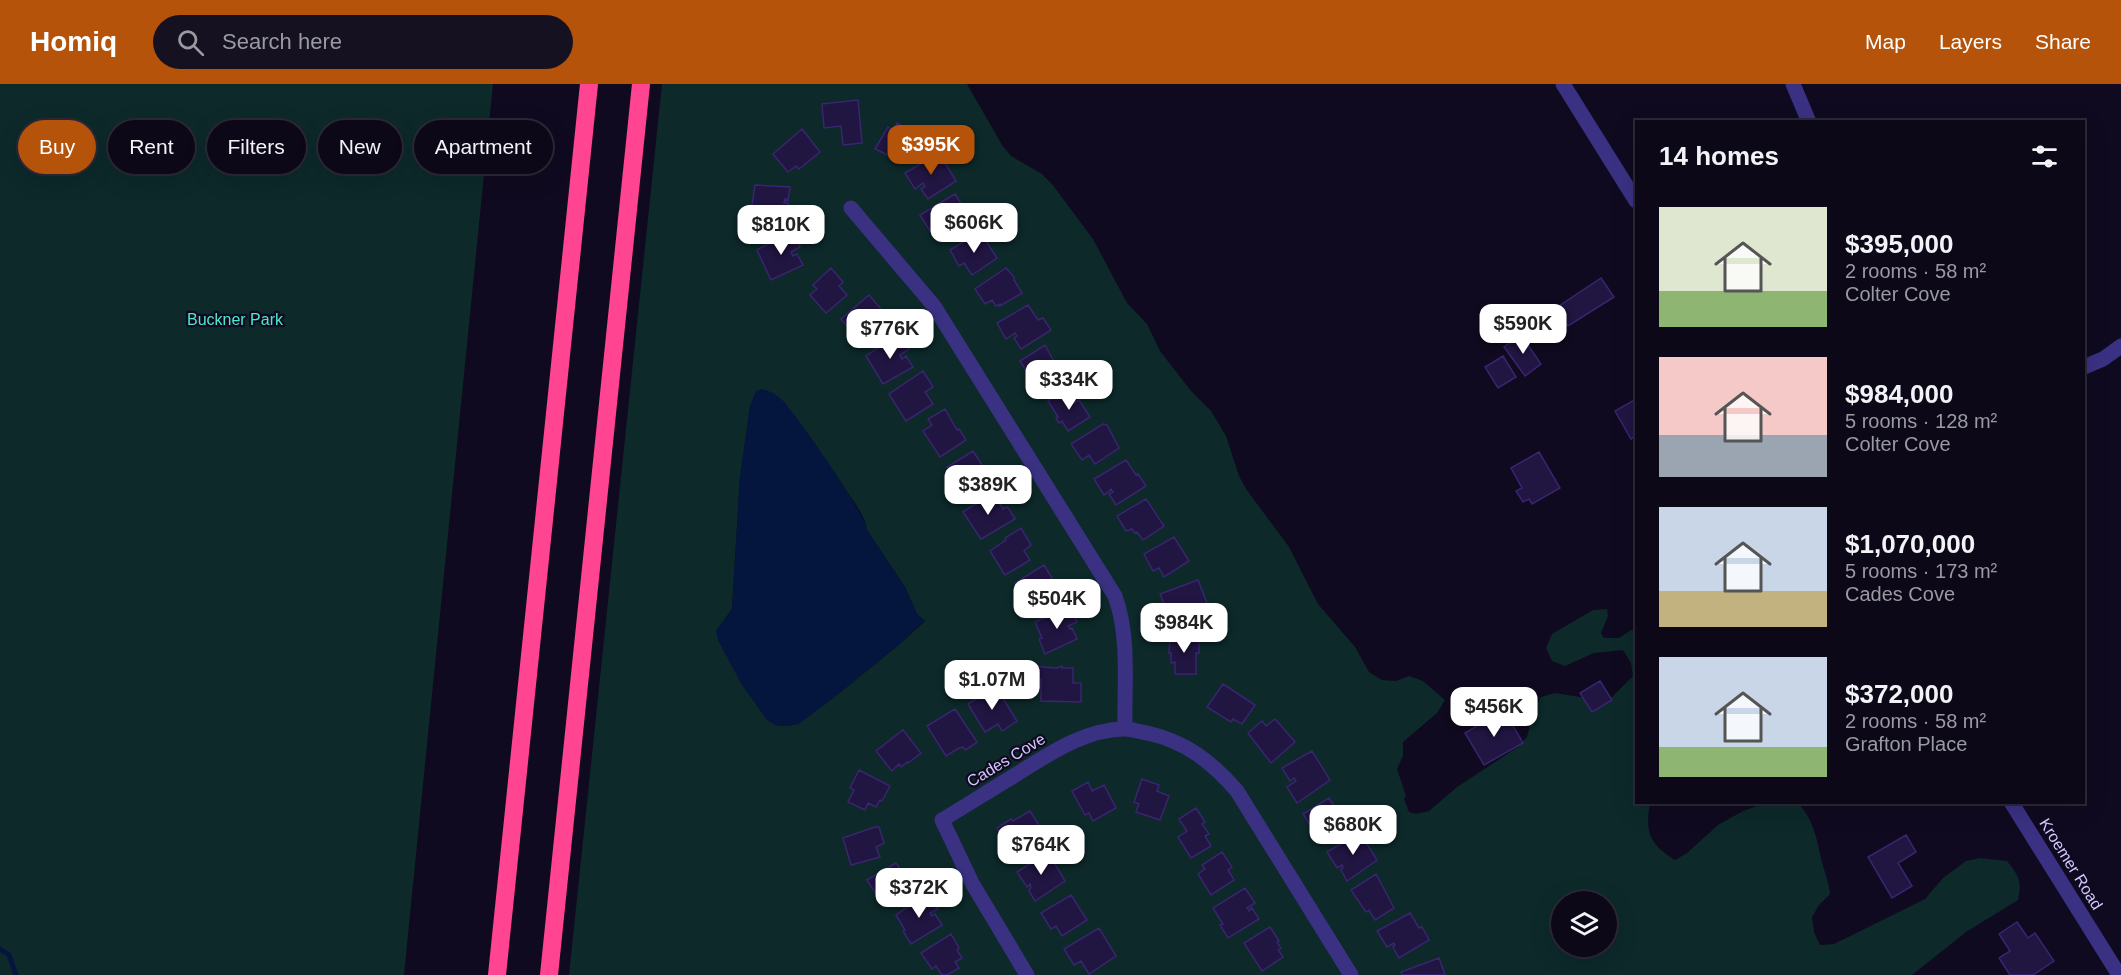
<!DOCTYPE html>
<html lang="en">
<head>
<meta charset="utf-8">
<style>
  :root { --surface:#0c0818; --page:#151121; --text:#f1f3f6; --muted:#9a9aa2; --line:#2c2937; --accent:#b45309 }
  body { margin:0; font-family:Helvetica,sans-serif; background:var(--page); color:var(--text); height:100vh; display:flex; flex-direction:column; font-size:22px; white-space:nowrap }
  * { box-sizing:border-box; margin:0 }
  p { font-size:20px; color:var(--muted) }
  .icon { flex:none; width:33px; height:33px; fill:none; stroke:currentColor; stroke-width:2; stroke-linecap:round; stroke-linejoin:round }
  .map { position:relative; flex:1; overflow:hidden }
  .details { position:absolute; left:1635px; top:36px; width:450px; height:684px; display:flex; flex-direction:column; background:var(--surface); border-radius:0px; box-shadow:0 6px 24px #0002,0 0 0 2px var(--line) }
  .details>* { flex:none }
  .banner { position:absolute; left:18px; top:36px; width:570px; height:54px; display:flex; gap:12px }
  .buttons { position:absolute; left:1551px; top:807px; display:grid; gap:12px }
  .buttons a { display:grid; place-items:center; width:66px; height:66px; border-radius:50%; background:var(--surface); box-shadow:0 6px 24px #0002,0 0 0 2px var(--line); font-size:30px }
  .price { position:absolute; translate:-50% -51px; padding:0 14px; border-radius:12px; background:#fff; color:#222; font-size:20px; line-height:39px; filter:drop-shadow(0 2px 3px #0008) }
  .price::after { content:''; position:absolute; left:50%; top:36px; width:18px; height:14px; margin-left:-9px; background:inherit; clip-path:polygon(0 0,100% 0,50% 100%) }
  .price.current { background:var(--accent); color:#fff }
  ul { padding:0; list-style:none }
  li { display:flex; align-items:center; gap:18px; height:150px; padding:0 24px }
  li span { display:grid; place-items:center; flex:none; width:168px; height:120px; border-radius:0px; color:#555 }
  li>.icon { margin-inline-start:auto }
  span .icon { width:72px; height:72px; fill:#fffc; stroke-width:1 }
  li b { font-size:26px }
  h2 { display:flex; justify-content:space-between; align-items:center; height:72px; padding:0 24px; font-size:26px }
  .tag { padding:0 21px; border-radius:27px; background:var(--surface); box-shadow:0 6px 24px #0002,0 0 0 2px var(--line); font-size:21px; line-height:54px }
  .tag.current { background:var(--accent); color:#fff }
  header { display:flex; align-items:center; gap:36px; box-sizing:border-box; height:84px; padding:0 30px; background:var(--accent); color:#fff }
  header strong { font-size:28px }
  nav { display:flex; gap:33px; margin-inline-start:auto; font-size:21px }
  .search { width:420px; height:54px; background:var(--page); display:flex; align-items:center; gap:15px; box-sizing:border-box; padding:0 21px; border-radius:33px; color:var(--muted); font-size:22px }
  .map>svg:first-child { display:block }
</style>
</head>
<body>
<header>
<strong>Homiq</strong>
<div class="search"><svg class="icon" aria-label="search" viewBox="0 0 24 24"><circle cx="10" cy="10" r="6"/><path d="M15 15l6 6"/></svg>Search here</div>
<nav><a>Map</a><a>Layers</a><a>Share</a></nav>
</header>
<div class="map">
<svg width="2121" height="891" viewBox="0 0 2121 891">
  <rect width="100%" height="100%" fill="#100a20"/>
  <path fill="#0d292a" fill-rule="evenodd" d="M0,0H493L404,891H0Z
    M662,0H967L1002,61L1011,72L1042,90L1052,100L1093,155L1127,219L1147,240L1160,267L1191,307L1211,327L1226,352L1239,392L1246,405L1289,463L1318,520L1355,563L1369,588L1382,596L1396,597L1409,592L1423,597L1445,616L1437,629L1403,658V672L1397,685L1406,712L1404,715L1409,728L1416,730L1429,727L1457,703L1518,663L1527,653L1534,625L1541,613L1555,609L1598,616L1612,613L1633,592L1631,579L1623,566L1594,569L1565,582L1552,577L1546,564L1552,550L1593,526L1607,525L1608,532L1601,549L1604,554H1619L1631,546L1636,548V718L1650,719C1645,748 1649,760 1675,776L1687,769L1718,741L1743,727L1766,719H1798C1815,738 1816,754 1822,778C1825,790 1829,798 1830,810L1819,821L1812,833L1814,848L1820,861L1834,860L1925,815L1943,794L1966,777L1980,774L2007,777C2019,792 2022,797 2018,816L1966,848L1912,891H569ZM783,317C804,344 823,372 842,401C851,414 865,430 867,446L905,503L917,530L925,537L901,559L832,615L798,640L787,642L775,641L716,547L732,525L740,392ZM1562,818H1606V862H1562Z"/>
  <path fill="#05163e" d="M761,305C769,306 775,310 781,315C797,331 864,427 867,446L905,503L917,530L925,538L919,541L901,559L832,615L798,640L787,642L775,641L767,636L742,601L728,575L718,556L716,547L732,525L740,392L750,321L756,307Z"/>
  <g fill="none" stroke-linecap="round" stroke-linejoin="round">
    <path stroke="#05163e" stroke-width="5" d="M0,865L9,871L16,891"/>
  </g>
  <path fill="#211542" stroke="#392570" stroke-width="1.5" d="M858,16L862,59L843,61L841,42L824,44L822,20Z
    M897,39L918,50L907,73L895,67L892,73L875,65L888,43L893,46Z
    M802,45L820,68L799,85L796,82L788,88L773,70Z
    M939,69L956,97L928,115L921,105L925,103L923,99L915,105L905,89Z
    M755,101L790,103L788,116L785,115L784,119H788L786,137L755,133L750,134Z
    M955,110L973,139L945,156L937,143L930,147L920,131Z
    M792,147L800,163L791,168L793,172L797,170L803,181L771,196L757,166Z
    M980,148L997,174L972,191L964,179L959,182L950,166Z
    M831,184L843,198L839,202L847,211L826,229L810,211L817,205L813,201Z
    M1006,184L1014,193V196L1022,209L1000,222V220L996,222L992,216L985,220L975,205Z
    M1601,194L1614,213L1568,242L1556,224Z
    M869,211L881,225L878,227L881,231L884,228L892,237L864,260L841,235Z
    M1028,221L1038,236L1043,234L1051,246L1021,265L1014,254L1017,252L1015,249L1006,255L997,239Z
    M899,250L909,265L900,271L902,275L906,272L913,283L883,300L866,272Z
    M1521,251L1541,280L1525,292L1504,263Z
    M1045,261L1063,294L1044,306L1039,298L1036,300L1030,292L1033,289L1029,291L1020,277Z
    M1503,272L1516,293L1498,304L1485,283Z
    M923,287L933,303L925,308L933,320L906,337L889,310Z
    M1066,306L1074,319L1079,316L1090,333L1068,347L1062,337L1059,339L1056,334L1058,333L1048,317Z
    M1636,315V351L1631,355L1615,327Z
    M945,325L957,346L959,345L966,356L940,373L923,347L932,341L928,335Z
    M1103,340L1107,341L1119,364L1095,380L1089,371L1082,376L1071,360Z
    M973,367L982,381L980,383L983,388L981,390L986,398L965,411L947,383Z
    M1539,368L1560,404L1532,420L1529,415L1523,418L1516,407L1522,404L1511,384Z
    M1126,376L1136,391L1138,390L1146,402L1116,421L1109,410L1113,408L1111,405L1104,411L1094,395Z
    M993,409L1003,425L1007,423L1009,425L1015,435L981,455L963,428Z
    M1146,415L1164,442L1143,456L1137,448L1135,449L1132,445L1126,447L1117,432Z
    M1021,444L1031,461L1024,467L1030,476L1005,491L990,467L1006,456L1005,454Z
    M1174,453L1189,477L1164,493L1159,484L1153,487L1144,470Z
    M1044,481L1052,494L1050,496L1056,504L1048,508L1052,514L1036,524L1029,514L1025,516L1015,499Z
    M1198,496L1210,527L1180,539L1174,524L1167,527L1160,510Z
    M1069,522L1077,538L1068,542L1070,545L1072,544L1077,555L1045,570L1039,555L1042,554L1035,538Z
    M1170,552H1199V569H1196V590H1175V578L1171,579V569H1169Z
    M1031,582L1057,584L1062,582V584H1073V599H1081V618L1041,617V595H1031Z
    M1600,597L1612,616L1592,628L1580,609Z
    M1223,600L1255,621L1242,640L1233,635L1231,638L1207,623Z
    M996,603L1017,637L1002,647L998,640L985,648L968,620Z
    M955,625L977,658L967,665L965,666L963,663L959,664L946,672L927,642Z
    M1504,626L1523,659L1484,681L1465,649Z
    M1275,635L1295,658L1271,679L1248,649L1262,637L1266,642Z
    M903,646L921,669L908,679L907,678L901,683L899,680L892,687L876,667Z
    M1312,667L1330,696L1297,719L1287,703L1296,697L1294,694L1290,697L1282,684Z
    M859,686L890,702L882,717L880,716L876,723L868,719L865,726L848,718L854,706L850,704Z
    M1142,695L1159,701L1157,707L1169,712L1160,736L1136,728L1139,720L1134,718Z
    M1088,698L1092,707L1104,701L1116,724L1093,737L1089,729L1085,731L1072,707Z
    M1329,714L1347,742L1325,755L1320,747L1317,748L1314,743L1312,744L1303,730Z
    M1196,724L1205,738L1202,740L1209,750L1205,752L1211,762L1191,774L1178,753L1187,747L1179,735Z
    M1030,727L1040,743L1043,741L1051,753L1020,773L1013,762L1016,760L1015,757L1008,762L997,744L1011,735L1013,737Z
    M875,743H879L884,759L876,763L880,773L851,781L843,754Z
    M1360,749L1377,776L1347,797L1341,786L1343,783L1342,781L1337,784L1327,768Z
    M1906,751L1916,768L1898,779L1912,802L1892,814L1868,773Z
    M1048,768L1065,797L1035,817L1029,807L1031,803L1030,800L1027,803L1017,788Z
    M1222,768L1232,783L1228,786L1234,796L1211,811L1198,790L1205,785L1202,781Z
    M896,779L905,792L903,794L907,801L898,807L902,813L889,822L881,810L878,813L867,796Z
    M1376,790L1394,824L1375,836L1369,826L1366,828L1351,806Z
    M1245,804L1255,819L1247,824L1249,827L1252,824L1259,835L1228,854L1220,841L1223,840L1213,824Z
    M928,809L938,825L930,829L932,832L935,830L942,841L911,860L903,847L905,846L896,831Z
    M1071,811L1087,836L1062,852L1056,842L1051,845L1041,829Z
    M1410,829L1419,844L1422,843L1429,856L1399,874L1393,863L1395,861L1394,859L1387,863L1377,847Z
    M2017,838L2028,854L2035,849L2054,877L2033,891H2010L1999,874L2010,867L1999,850Z
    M1270,843L1279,857L1277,858L1281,864L1278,866L1283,873L1262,887L1244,859Z
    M1099,844L1116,872L1089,890L1081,877L1074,881L1064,865Z
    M951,850L959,864L957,866L962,874L955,878L959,884L947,891H942L936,882L932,885L921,869Z
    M1439,874L1445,891H1402L1401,888Z"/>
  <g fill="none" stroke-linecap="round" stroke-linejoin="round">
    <path stroke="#3a3183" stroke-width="15" d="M1563,0L1636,117
      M1793,0L1809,38
      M851,124L934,222L1115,512C1130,553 1124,601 1125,645
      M2084,283L2103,275L2121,262
      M2011,718L2119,891
      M1027,891L972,799L942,736C967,721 992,705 1017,690C1049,670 1085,645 1125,645C1132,645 1140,648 1147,649C1185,657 1212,678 1237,707L1351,891"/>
    <path stroke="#ff4491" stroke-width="18" d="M497,891L589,0
      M549,891L641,0"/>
  </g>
  <g text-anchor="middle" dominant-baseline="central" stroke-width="4.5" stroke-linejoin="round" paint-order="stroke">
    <g font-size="16" fill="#4be9cc" stroke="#100a20">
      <text x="235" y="235">Buckner Park</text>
    </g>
    <g font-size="16" fill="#d3c9ff" stroke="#100a20">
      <text transform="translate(1006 676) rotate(-31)">Cades Cove</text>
      <text transform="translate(2071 780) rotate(58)">Kroemer Road</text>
    </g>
  </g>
</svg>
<div class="buttons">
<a><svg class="icon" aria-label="layers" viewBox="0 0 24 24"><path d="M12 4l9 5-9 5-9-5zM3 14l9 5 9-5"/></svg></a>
</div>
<b class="price current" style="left:931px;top:92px">$395K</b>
<b class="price" style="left:974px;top:170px">$606K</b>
<b class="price" style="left:781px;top:172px">$810K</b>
<b class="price" style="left:1523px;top:271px">$590K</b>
<b class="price" style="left:890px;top:276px">$776K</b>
<b class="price" style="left:1069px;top:327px">$334K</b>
<b class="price" style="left:988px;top:432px">$389K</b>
<b class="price" style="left:1057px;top:546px">$504K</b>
<b class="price" style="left:1184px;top:570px">$984K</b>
<b class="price" style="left:992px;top:627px">$1.07M</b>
<b class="price" style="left:1494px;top:654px">$456K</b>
<b class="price" style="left:1353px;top:772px">$680K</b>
<b class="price" style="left:1041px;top:792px">$764K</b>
<b class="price" style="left:919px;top:835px">$372K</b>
<div class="banner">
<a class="tag current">Buy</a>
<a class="tag">Rent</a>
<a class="tag">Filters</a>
<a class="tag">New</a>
<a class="tag">Apartment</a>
</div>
<section class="details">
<h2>14 homes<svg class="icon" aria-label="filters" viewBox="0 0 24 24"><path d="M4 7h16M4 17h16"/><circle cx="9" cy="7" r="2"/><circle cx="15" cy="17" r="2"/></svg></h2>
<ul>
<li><span style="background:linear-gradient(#dfe7d0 70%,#8fb573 0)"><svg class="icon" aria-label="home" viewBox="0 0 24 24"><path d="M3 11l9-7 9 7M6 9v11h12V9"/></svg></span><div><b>$395,000</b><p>2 rooms · 58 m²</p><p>Colter Cove</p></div></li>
<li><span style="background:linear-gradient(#f6c9c9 65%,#9aa5b1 0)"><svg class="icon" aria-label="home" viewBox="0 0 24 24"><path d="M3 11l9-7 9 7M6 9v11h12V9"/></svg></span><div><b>$984,000</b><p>5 rooms · 128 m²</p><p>Colter Cove</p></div></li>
<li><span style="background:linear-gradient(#c9d6e8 70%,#c2b280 0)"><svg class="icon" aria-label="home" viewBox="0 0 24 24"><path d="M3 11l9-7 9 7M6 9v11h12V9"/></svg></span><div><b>$1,070,000</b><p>5 rooms · 173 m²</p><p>Cades Cove</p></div></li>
<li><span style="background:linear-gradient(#c9d6e8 75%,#8fb573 0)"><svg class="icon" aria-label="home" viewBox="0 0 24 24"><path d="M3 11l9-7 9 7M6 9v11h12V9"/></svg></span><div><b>$372,000</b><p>2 rooms · 58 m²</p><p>Grafton Place</p></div></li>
</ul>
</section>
</div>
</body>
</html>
